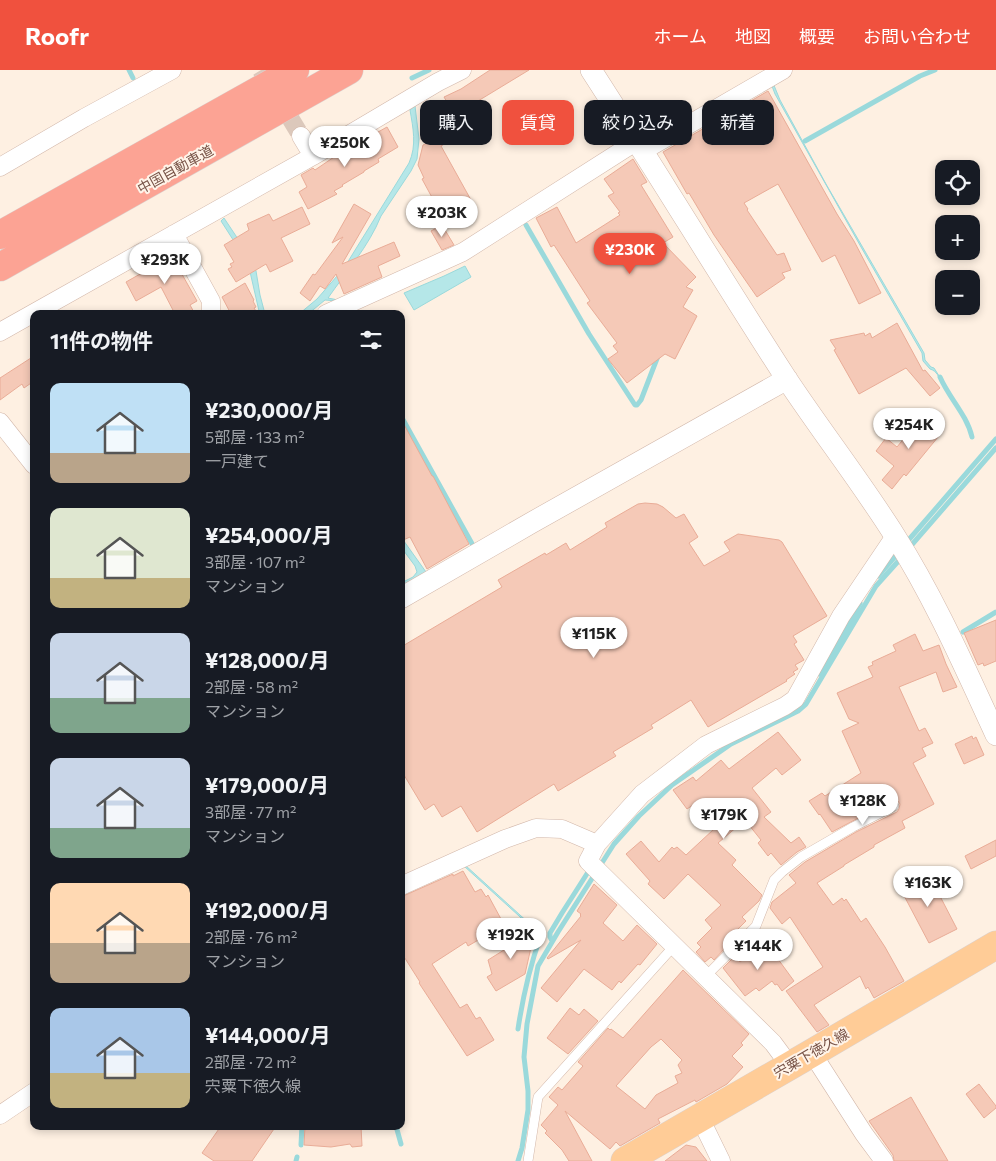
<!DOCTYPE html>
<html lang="ja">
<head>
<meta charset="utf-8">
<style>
  :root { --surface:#171b24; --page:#242831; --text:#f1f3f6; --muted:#9ea1a6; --accent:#f0513e }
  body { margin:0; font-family:Commissioner,"Noto Sans JP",sans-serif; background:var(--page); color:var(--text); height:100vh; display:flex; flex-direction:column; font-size:19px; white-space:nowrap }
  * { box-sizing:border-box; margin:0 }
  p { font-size:16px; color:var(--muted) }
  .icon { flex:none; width:28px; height:28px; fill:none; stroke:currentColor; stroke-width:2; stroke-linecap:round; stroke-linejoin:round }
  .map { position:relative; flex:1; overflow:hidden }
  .drawer { position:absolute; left:30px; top:240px; width:375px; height:820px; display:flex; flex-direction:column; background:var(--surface); border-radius:10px; box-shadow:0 2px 8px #0003 }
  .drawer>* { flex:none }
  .banner { position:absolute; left:420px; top:30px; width:475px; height:45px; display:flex; gap:10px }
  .buttons { position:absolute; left:935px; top:90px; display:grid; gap:10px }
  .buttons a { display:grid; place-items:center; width:45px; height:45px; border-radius:10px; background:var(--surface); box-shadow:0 2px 8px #0003; font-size:25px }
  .price { position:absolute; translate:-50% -42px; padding:0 11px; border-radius:18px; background:#fff; color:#222; font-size:16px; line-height:32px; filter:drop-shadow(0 1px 2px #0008) }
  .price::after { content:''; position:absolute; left:50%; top:30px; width:15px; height:11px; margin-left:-8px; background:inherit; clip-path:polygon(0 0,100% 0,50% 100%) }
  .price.current { background:var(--accent); color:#fff }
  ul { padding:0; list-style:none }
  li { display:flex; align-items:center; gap:15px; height:125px; padding:0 20px }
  li span { display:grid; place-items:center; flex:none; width:140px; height:100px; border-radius:10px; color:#555 }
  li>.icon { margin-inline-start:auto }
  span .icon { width:60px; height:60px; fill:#fffc; stroke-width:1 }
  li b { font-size:21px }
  h2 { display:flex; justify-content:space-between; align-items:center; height:60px; padding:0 20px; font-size:21px }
  .chip { padding:0 18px; border-radius:10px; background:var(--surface); box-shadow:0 2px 8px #0003; font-size:18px; line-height:45px }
  .chip.current { background:var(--accent); color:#fff }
  header { display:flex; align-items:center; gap:30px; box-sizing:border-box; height:70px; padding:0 25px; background:var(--accent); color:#fff }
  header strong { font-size:24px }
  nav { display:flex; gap:28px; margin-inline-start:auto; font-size:18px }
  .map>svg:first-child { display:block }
</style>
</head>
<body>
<header>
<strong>Roofr</strong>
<nav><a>ホーム</a><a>地図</a><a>概要</a><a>お問い合わせ</a></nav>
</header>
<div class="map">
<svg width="996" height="1091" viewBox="0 0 996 1091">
  <rect width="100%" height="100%" fill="#fef0e2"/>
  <path fill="#b5e7e8" stroke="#9ad9db" d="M773,13L780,30L826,114L924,283L925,290L931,297L934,298L943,312L941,313C939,307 937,301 930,299L923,291L922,283L861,177L775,24L772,16Z
    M415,36L419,69L417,89L411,101L381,146C369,176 346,202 328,228L338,230L337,231L325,230L308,244H299L317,229L344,198L409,93C417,75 413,58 410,40Z
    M224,148L252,190L256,201L260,225L265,244H260L259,241L248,193L221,151Z
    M465,196L471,207L414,240L404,223L444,206Z
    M401,467L426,502L401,521V513L413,507L417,502L415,496L401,477Z
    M465,795L542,865L541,866L464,796Z"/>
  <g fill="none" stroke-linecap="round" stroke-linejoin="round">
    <path stroke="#9ad9db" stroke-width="5" d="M129,0L133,8
      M412,8L429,0
      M805,71L920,6L935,0
      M526,155L589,264L635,335H637L641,330L658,286
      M940,307C949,328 967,345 972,367
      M401,346L475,479
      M906,473L996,369
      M909,478L996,378
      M878,506L899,482
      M963,562L996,542
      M819,604L860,533
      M552,871L550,867V863L562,843L590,799
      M518,959C523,926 529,899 540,868
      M396,1056L401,1074
      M301,1075L302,1056
      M296,1091L297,1087
      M518,1091L522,1078L528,1040V1021L524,987L527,954L538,896L558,862L614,774L639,746L672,715L731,674L784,648L798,641L806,634L876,516L902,487"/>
  </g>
  <path fill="#f5c9b7" stroke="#e9ac97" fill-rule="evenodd" d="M490,0H529L473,34L490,63L472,74L465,62L441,76L476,139L447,155L422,109L424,108L418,95L423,75L427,73L425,68L429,65L426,61L454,44L444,27L461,19Z
    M768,21L837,144L854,171L881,223L859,234L835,185L822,192L778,114L744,133L748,139L747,140L777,185L784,183L791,200L782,203L785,208L757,227L714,165L689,123L687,124L663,82Z
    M387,57L398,77L378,89L379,92L364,101V102L342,115L343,116L334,121L337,124L308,139L299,122L307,117L301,105L313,98L315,100L337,85Z
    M633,89L647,112L641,115L673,167L663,173L696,207L686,217L693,220L683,237L697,246L675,289L665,284L627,313L608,289L618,282L613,276L617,273L587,233L590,231L554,175L551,177L536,148L557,137L576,173L620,145L618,143L620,142L608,126L614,123L604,109Z
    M354,134L371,144L342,194L394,172L400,186L378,196L382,207L344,224L336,204L325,219L320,216L310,231L300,223L313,204L315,205L343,167L332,173Z
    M302,137L310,154L281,168L293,191L270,202L266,194L236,212L228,199L232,197L230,194L234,192L224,175L249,160L247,154L269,144L273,151Z
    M442,155L454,175L442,180L431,161Z
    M164,186L168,194L174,190L197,231L190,235L195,244H175L161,217L136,231L126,212L149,199L147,195Z
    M245,213L254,230L253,231L256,237L254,238L258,244H231L222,227Z
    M897,253L923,301L925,300L940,318L930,326L906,298L859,324L834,280L836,279L830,270L864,263L865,266L870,263L872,268Z
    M34,286V311L24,318L22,314L0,330V308Z
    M923,345L943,361L906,406L904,404L892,419L882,410L894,396L876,381L886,368L897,377Z
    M401,349L432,406H433L469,474L427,499L410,467L401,471Z
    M645,433L657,434L663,437L676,448L684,444L698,467L689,473L704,496L730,481L724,472L738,464L779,470L782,472L827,546L793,566L797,572L794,574L804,590L795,595L798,599L793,602L795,604L786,610L787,611L708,657L691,630L651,655L653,658L613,682L616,686L558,721L554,714L477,762L461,736L442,747L434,734L425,740L401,700V577L502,517L498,510L545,483L546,485L566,473L570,480L607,457L605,453L638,434Z
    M996,550V591L984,596L983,593L978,595L964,563Z
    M915,564L923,581L939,575L946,594L957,617L943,622L936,602L899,617L919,661L925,658L933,673L922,678L926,686L913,693L934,734L902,751L905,758L874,775V777L844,795V796L817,813L833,835L842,828L844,831L846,829L861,852L866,848L885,877L904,911L874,928L868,917L866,919L860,906L814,935L829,955L817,962L786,921L823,897L790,847L782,854L770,838L772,832L796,813L789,805L805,792L856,762L897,742L899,739L900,734L898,731L892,730L832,762L820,744L819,745L809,731L822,723L825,726L861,703L842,661L859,653L849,649L837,623L873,607L868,597L873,595L872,592L896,581L893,575Z
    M778,662L801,690L782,705L776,698L752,718L771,742L764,747L791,773L799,767L806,777L797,782L781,795L771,783L768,786L758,773L761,770L745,750L718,773L736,790L732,795L762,825L759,831L742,847L746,851L723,874L726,877L714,890L711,887L705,892L696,882L701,877L697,873L712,858L705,850L721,835L688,804L664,829L648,814L650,811L626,784L641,771L659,792L672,777L674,779L677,777L686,785L714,759L693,735L687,739L673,720L693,707L696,711L721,690L729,699Z
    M972,666L973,669L976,667L984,685L964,694L955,674Z
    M996,770V786L971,799L965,786Z
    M463,801L475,822L481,819L486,827L488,825L501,849L476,862L480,869L468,876L466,872L432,894L460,938L467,934L476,949L480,947L494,970L467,986L419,913L420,912L401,882V827L453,804V806Z
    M928,803L957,859L929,873L900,818Z
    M594,814L617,835L603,853L623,871L637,855L657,874L640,895L638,894L621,913L619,911L612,920L584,899L557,932L541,918L581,870L548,889L547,888L581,846L580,845L581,844L577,841Z
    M520,855L532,873L525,904L496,921L487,907L492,904L488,890L512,875L506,863Z
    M767,874L794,911L782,921L777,914L775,915L772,911L759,921L756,918L745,926L723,898L735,886L740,892L758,878L759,880Z
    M683,900L749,964L741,973L743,975L732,986L743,997L727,1014L696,1032L695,1030L658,1049L660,1053L620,1076L616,1072L610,1079L565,1041L592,1091H569L562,1080L545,1063L547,1061L541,1055L558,1035L549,1027L558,1017L562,1020L583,996L578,992L608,958L610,960L611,959L623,968ZM661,969L682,990L678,995L682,1003L675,1006L678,1013L656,1025L645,1039L616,1016L651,977Z
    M570,938L579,945L584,939L598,951L568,984L547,968Z
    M979,1014L996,1036V1038L984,1048L966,1024Z
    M911,1027L948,1091H894L893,1085L869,1051Z
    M221,1056H276L252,1091H214L202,1083Z
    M305,1056H361L362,1076L352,1077L350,1074L331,1077L304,1075Z
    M686,1075L696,1077L707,1091H665Z"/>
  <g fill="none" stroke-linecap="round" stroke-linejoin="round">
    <path stroke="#dcc8bb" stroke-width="18" stroke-dasharray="18 9" stroke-linecap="butt" d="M261,0L301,66"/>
    <defs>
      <path id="service" d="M705,907L756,856L774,810L782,802L801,787L853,757L894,736
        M528,1091L538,1027L674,876"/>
      <path id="minor" d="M301,66L313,86
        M643,81L783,0
        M0,97L84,48L172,0
        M174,164L211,231V244
        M326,244L463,182L637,71
        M0,262L313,86L438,12L462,0
        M0,352L34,395
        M597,774L588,791L773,973L790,996
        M401,816L505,769L536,758L562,759L597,774L642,724L706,675L785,636L795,629L841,546L895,466
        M812,983L864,1064L884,1091
        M0,1045L34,1022
        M700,1048L721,1091"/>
      <path id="tertiary" d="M591,0C657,102 720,206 786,308C821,361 861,412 895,466C935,529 965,598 996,665
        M401,528L531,453L787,309"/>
      <path id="primary" d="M625,1091L812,983L996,875"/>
      <path id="motorway" d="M0,165L295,0
        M0,197L349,0"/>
    </defs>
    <use href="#service" stroke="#d2b7aa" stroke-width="10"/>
    <use href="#minor" stroke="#d2b7aa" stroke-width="19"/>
    <use href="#tertiary" stroke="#d2b7aa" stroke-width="22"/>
    <use href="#primary" stroke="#dcd2cf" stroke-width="29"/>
    <use href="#motorway" stroke="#dcd2cf" stroke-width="29"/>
    <use href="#service" stroke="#fff" stroke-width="9"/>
    <use href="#minor" stroke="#fff" stroke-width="18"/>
    <use href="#tertiary" stroke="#fff" stroke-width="21"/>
    <use href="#primary" stroke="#ffcc97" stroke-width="28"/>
    <use href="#motorway" stroke="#fca394" stroke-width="28"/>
  </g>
  <g text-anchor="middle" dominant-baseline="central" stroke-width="4" stroke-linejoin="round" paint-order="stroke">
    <g font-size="14" fill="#775246" stroke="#fff4e9">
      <text transform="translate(175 99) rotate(-29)">中国自動車道</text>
      <text transform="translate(811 983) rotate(-30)">宍粟下徳久線</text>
    </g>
  </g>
</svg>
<div class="buttons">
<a><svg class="icon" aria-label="locate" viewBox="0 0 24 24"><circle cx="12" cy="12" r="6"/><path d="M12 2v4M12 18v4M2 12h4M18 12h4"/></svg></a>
<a>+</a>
<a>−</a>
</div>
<b class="price" style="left:345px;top:98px">¥250K</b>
<b class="price" style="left:442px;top:168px">¥203K</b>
<b class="price current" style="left:630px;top:205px">¥230K</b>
<b class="price" style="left:165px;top:215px">¥293K</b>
<b class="price" style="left:909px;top:380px">¥254K</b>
<b class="price" style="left:594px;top:589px">¥115K</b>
<b class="price" style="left:863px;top:756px">¥128K</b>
<b class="price" style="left:724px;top:770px">¥179K</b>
<b class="price" style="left:928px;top:838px">¥163K</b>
<b class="price" style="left:511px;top:890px">¥192K</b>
<b class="price" style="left:758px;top:901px">¥144K</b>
<div class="banner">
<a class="chip">購入</a>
<a class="chip current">賃貸</a>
<a class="chip">絞り込み</a>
<a class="chip">新着</a>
</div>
<section class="drawer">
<h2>11件の物件<svg class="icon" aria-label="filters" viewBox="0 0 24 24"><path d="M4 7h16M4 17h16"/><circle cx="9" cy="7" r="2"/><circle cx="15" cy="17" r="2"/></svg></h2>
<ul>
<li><span style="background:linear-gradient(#bfe0f5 70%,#b9a48a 0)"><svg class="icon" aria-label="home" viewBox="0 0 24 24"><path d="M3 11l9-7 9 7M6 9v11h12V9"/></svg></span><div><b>¥230,000/月</b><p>5部屋 · 133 m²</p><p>一戸建て</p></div></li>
<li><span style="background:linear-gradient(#dfe7d0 70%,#c2b280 0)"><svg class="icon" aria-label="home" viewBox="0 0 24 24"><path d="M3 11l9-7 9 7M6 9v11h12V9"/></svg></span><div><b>¥254,000/月</b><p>3部屋 · 107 m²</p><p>マンション</p></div></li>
<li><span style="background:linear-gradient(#c9d6e8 65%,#7fa58c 0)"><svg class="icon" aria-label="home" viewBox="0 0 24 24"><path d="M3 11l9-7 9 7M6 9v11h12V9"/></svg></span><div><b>¥128,000/月</b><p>2部屋 · 58 m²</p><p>マンション</p></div></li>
<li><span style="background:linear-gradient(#c9d6e8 70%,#7fa58c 0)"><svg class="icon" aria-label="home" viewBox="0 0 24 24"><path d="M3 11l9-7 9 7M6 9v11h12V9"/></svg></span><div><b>¥179,000/月</b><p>3部屋 · 77 m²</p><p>マンション</p></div></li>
<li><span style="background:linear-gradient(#ffd9b3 60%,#b9a48a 0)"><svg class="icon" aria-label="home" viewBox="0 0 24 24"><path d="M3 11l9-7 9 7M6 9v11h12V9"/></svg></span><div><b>¥192,000/月</b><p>2部屋 · 76 m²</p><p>マンション</p></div></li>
<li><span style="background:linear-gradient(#a9c7e8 65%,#c2b280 0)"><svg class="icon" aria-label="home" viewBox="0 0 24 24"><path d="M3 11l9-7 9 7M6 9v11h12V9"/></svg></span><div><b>¥144,000/月</b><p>2部屋 · 72 m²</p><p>宍粟下徳久線</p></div></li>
</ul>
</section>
</div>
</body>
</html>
